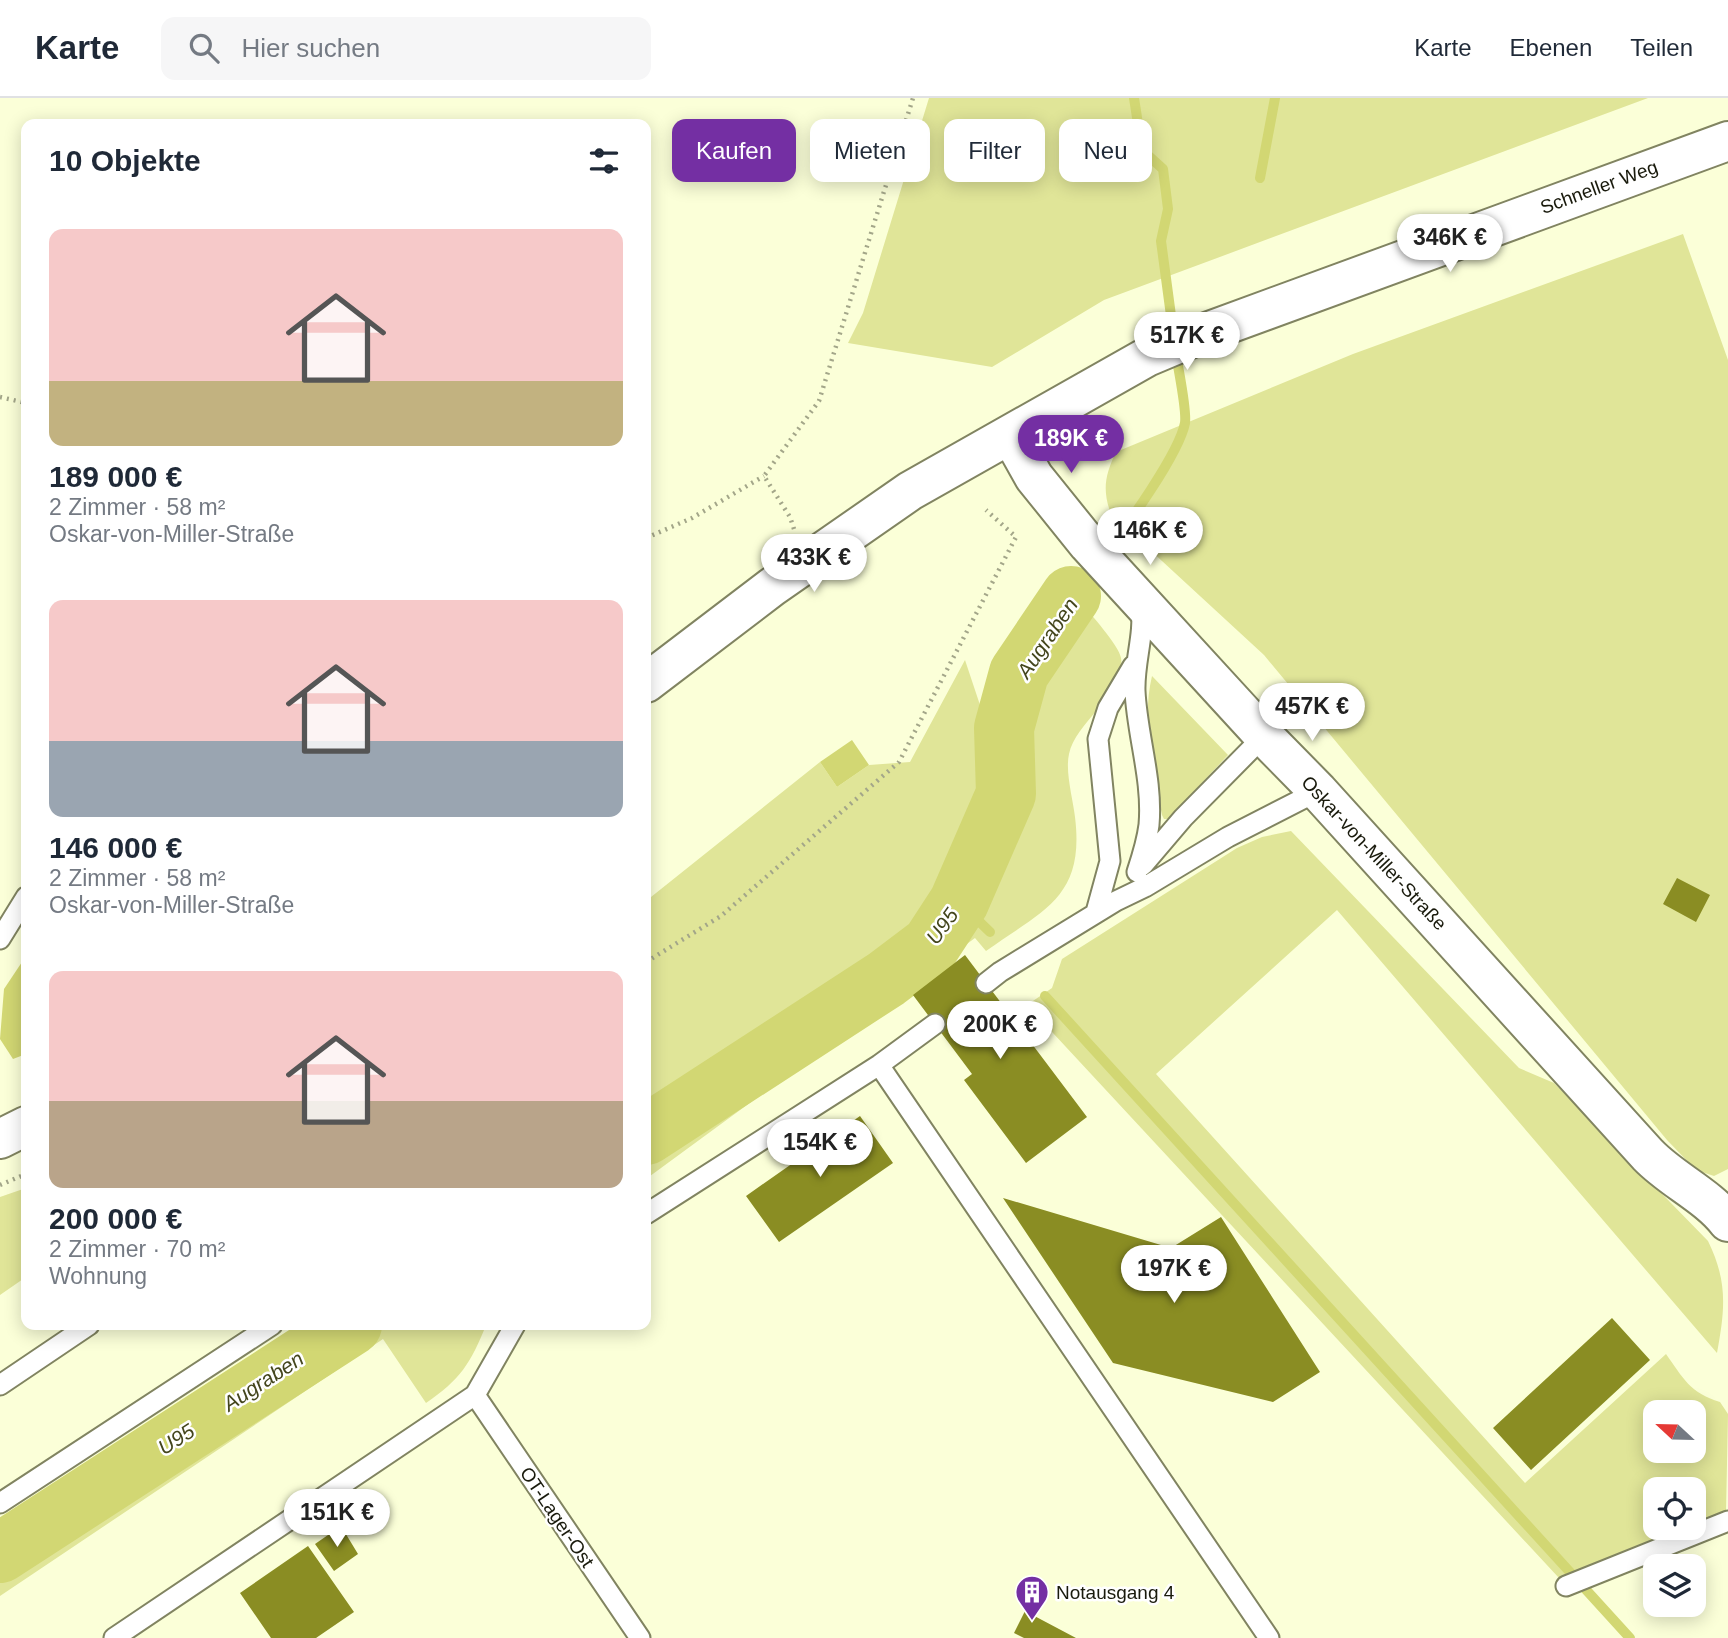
<!DOCTYPE html>
<html lang="de">
<head>
<meta charset="utf-8">
<style>
  :root { --surface:#fff; --page:#f6f6f7; --text:#1f2937; --muted:#747a83; --line:#e0e1e3; --accent:#742fa3 }
  body { margin:0; font-family:Helvetica,sans-serif; background:var(--page); color:var(--text); height:100vh; display:flex; flex-direction:column; font-size:26px; white-space:nowrap }
  * { box-sizing:border-box; margin:0 }
  p { font-size:23px; color:var(--muted) }
  .icon { flex:none; width:38px; height:38px; fill:none; stroke:currentColor; stroke-width:2; stroke-linecap:round; stroke-linejoin:round }
  .map { position:relative; flex:1; overflow:hidden }
  .side { position:absolute; left:21px; top:21px; width:630px; height:1211px; display:flex; flex-direction:column; background:var(--surface); border-radius:14px; box-shadow:0 4px 18px #0003 }
  .side>* { flex:none }
  .guide { position:absolute; left:672px; top:21px; width:665px; height:63px; display:flex; gap:14px }
  .needle { width:46px; rotate:292deg }
  .fabs { position:absolute; left:1643px; top:1302px; display:grid; gap:14px }
  .fabs a { display:grid; place-items:center; width:63px; height:63px; border-radius:14px; background:var(--surface); box-shadow:0 4px 18px #0003; font-size:35px }
  .price { position:absolute; translate:-50% -60px; padding:0 16px; border-radius:24px; background:#fff; color:#222; font-size:23px; line-height:46px; filter:drop-shadow(0 2px 4px #0008) }
  .price::after { content:''; position:absolute; left:50%; top:42px; width:21px; height:16px; margin-left:-10px; background:inherit; clip-path:polygon(0 0,100% 0,50% 100%) }
  .price.selected { background:var(--accent); color:#fff }
  ul { padding:0; list-style:none }
  li { display:grid; align-content:center; gap:14px; height:371px; padding:0 28px }
  li span { display:grid; place-items:center; height:217px; border-radius:14px; color:#555 }
  li>.icon { margin-inline-start:auto }
  span .icon { width:126px; height:126px; fill:#fffc; stroke-width:1 }
  li b { font-size:30px }
  h2 { display:flex; justify-content:space-between; align-items:center; height:84px; padding:0 28px; font-size:30px }
  .chip { padding:0 24px; border-radius:14px; background:var(--surface); box-shadow:0 4px 18px #0003; font-size:24px; line-height:63px }
  .chip.selected { background:var(--accent); color:#fff }
  header { display:flex; align-items:center; gap:42px; box-sizing:border-box; height:98px; padding:0 35px; background:var(--surface); border-bottom:2px solid var(--line) }
  header strong { font-size:33px }
  nav { display:flex; gap:38px; margin-inline-start:auto; font-size:24px }
  .search { width:490px; height:63px; background:var(--page); display:flex; align-items:center; gap:18px; box-sizing:border-box; padding:0 24px; border-radius:14px; color:var(--muted); font-size:26px }
  .map>svg:first-child { display:block }
</style>
</head>
<body>
<header>
<strong>Karte</strong>
<div class="search"><svg class="icon" aria-label="search" viewBox="0 0 24 24"><circle cx="10" cy="10" r="6"/><path d="M15 15l6 6"/></svg>Hier suchen</div>
<nav><a>Karte</a><a>Ebenen</a><a>Teilen</a></nav>
</header>
<div class="map">
<svg width="1728" height="1540" viewBox="0 0 1728 1540">
  <rect width="100%" height="100%" fill="#fbffd8"/>
  <path fill="#e0e598" fill-rule="evenodd" d="M929,0H1648L1104,202L992,269L848,245L863,215Z
    M1683,136L1728,262V1071L1714,1078L1696,1072L1667,1042L1264,557L1111,416C1102,392 1105,377 1116,354L1353,256Z
    M1081,504C1090,516 1119,547 1121,560C1127,595 1076,623 1069,656C1065,674 1073,701 1075,719C1085,800 1043,812 986,853L975,840L646,1081V803L820,664L837,689L869,667L910,664L965,562L1009,694L1028,574Z
    M1152,578L1228,657L1168,721H1164L1162,717C1154,671 1141,624 1152,578Z
    M1291,733L1519,970L1554,985L1708,1143C1728,1184 1725,1211 1717,1255L1337,812L1156,976L1525,1385L1666,1256C1683,1280 1690,1295 1720,1304L1728,1316L1726,1414L1694,1426V1391H1656V1430H1685L1559,1480L1027,907L1052,890L1062,861L1237,750L1262,739ZM1656,1314H1694V1353H1656Z
    M26,1090V1179L0,1197V1099Z
    M303,1227H486C471,1265 460,1282 426,1305L383,1241L0,1498V1429Z"/>
  <path fill="#d2d773" d="M852,642L869,667L837,689L820,664Z
    M26,858V956L13,961L0,941L4,891Z"/>
  <g fill="none" stroke-linecap="round" stroke-linejoin="round">
    <path stroke="#d2d773" stroke-width="10" d="M1134,0L1142,52L1163,71L1168,111L1161,143L1174,240
      M1260,80L1275,0
      M1106,455C1126,429 1179,356 1185,325C1187,311 1178,271 1176,255
      M959,804L990,834
      M1045,898L1630,1540
      M646,1035L886,881L931,847L959,804L1006,696L1004,630L1019,575L1096,466
      M0,1455L349,1227"/>
    <path stroke="#d2d773" stroke-width="60" d="M646,1037L886,881L931,847L959,804L1006,696L1004,630L1019,575L1071,498
      M0,1455L352,1227"/>
  </g>
  <path fill="#8a8d23" d="M1677,780L1710,797L1696,824L1663,806Z
    M965,857L1087,1019L1026,1065L964,982L972,976L913,897Z
    M860,1018L893,1065L779,1144L746,1098Z
    M1003,1100L1171,1150L1221,1119L1320,1274L1273,1304L1113,1265Z
    M1612,1220L1650,1262L1531,1372L1493,1330Z
    M341,1428L358,1456L334,1473L315,1446Z
    M308,1448L354,1514L316,1540H271L240,1495Z
    M1025,1513L1076,1540H1024L1014,1535Z"/>
  <g fill="none" stroke-linecap="round" stroke-linejoin="round">
    <defs>
      <path id="service" d="M1143,767L1183,720L1264,638
        M1137,774C1142,759 1147,743 1149,727C1153,682 1137,637 1135,593C1134,563 1145,537 1141,507
        M1096,814L1110,763L1098,641L1108,610L1133,568
        M0,841L26,799
        M986,885L1000,874L1116,803L1145,789L1228,739L1318,693
        M879,967L1269,1540
        M646,1116L879,967L935,926
        M0,1287L89,1227
        M475,1297L640,1540
        M0,1405L272,1227
        M1566,1488L1728,1423
        M114,1540L475,1297L515,1227"/>
      <path id="tertiary" d="M1011,338L1034,379L1088,446L1264,638L1318,693L1648,1057C1672,1082 1707,1097 1728,1124"/>
      <path id="secondary" d="M646,585L772,489L910,393L1147,259L1204,235L1728,43
        M0,1041L26,1028"/>
    </defs>
    <use href="#service" stroke="#818461" stroke-width="23"/>
    <use href="#tertiary" stroke="#818461" stroke-width="42"/>
    <use href="#secondary" stroke="#818461" stroke-width="42"/>
    <path stroke="#a3a689" stroke-width="4.5" stroke-dasharray="2 5" stroke-linecap="butt" d="M0,299L26,305
      M794,431L790,419L764,378L819,303L913,0
      M646,440L692,420L764,378
      M646,864L721,818L899,664L1016,439L986,412
      M0,1087L26,1076"/>
    <use href="#service" stroke="#fff" stroke-width="19"/>
    <use href="#tertiary" stroke="#fff" stroke-width="38"/>
    <use href="#secondary" stroke="#fff" stroke-width="38"/>
  </g>
  <defs>
    <symbol id="building-pin" viewBox="-11 -11 22 30"><path d="M0 17L-7.5 6A9.5 9.5 0 1 1 7.5 6Z" fill="#742fa3" stroke="#fff"/><path d="M-4-6H4V6H1V3H-1V6H-4ZM-2.5-4.3h1.7v1.8h-1.7ZM.8-4.3h1.7v1.8H.8ZM-2.5-1h1.7V.8h-1.7ZM.8-1h1.7V.8H.8Z" fill="#fff"/></symbol>
  </defs>
  <g fill-rule="evenodd">
    <use href="#building-pin" x="1013" y="1475" width="38" height="52"/>
  </g>
  <g text-anchor="middle" dominant-baseline="central" stroke-width="5" stroke-linejoin="round" paint-order="stroke">
    <g font-size="19" fill="#191a0c" stroke="#fff">
      <text transform="translate(1599 89) rotate(-20)">Schneller Weg</text>
      <text transform="translate(1374 755) rotate(47)">Oskar-von-Miller-Straße</text>
      <text transform="translate(557 1419) rotate(56)">OT-Lager-Ost</text>
    </g>
    <g font-size="19" fill="#191a0c" stroke="#fff" text-anchor="start">
      <text x="1056" y="1494">Notausgang 4</text>
    </g>
    <g font-size="21" font-style="italic" fill="#44461d" stroke="#fff">
      <text transform="translate(1047 540) rotate(-56)">Augraben</text>
      <text transform="translate(942 828) rotate(-54)">U95</text>
      <text transform="translate(263 1283) rotate(-33)">Augraben</text>
      <text transform="translate(176 1341) rotate(-33)">U95</text>
    </g>
  </g>
</svg>
<div class="fabs">
<a><svg class="needle" viewBox="-14 -14 28 28"><path d="M0-13l5 13h-10z" fill="#e53935"/><path d="M0 13l5-13h-10z" fill="#747a83"/></svg></a>
<a><svg class="icon" aria-label="locate" viewBox="0 0 24 24"><circle cx="12" cy="12" r="6"/><path d="M12 2v4M12 18v4M2 12h4M18 12h4"/></svg></a>
<a><svg class="icon" aria-label="layers" viewBox="0 0 24 24"><path d="M12 4l9 5-9 5-9-5zM3 14l9 5 9-5"/></svg></a>
</div>
<b class="price" style="left:1450px;top:176px">346K €</b>
<b class="price" style="left:1187px;top:274px">517K €</b>
<b class="price selected" style="left:1071px;top:377px">189K €</b>
<b class="price" style="left:1150px;top:469px">146K €</b>
<b class="price" style="left:814px;top:496px">433K €</b>
<b class="price" style="left:1312px;top:645px">457K €</b>
<b class="price" style="left:1000px;top:963px">200K €</b>
<b class="price" style="left:820px;top:1081px">154K €</b>
<b class="price" style="left:1174px;top:1207px">197K €</b>
<b class="price" style="left:337px;top:1451px">151K €</b>
<div class="guide">
<a class="chip selected">Kaufen</a>
<a class="chip">Mieten</a>
<a class="chip">Filter</a>
<a class="chip">Neu</a>
</div>
<section class="side">
<h2>10 Objekte<svg class="icon" aria-label="filters" viewBox="0 0 24 24"><path d="M4 7h16M4 17h16"/><circle cx="9" cy="7" r="2"/><circle cx="15" cy="17" r="2"/></svg></h2>
<ul>
<li><span style="background:linear-gradient(#f6c9c9 70%,#c2b280 0)"><svg class="icon" aria-label="home" viewBox="0 0 24 24"><path d="M3 11l9-7 9 7M6 9v11h12V9"/></svg></span><div><b>189 000 €</b><p>2 Zimmer · 58 m²</p><p>Oskar-von-Miller-Straße</p></div></li>
<li><span style="background:linear-gradient(#f6c9c9 65%,#9aa5b1 0)"><svg class="icon" aria-label="home" viewBox="0 0 24 24"><path d="M3 11l9-7 9 7M6 9v11h12V9"/></svg></span><div><b>146 000 €</b><p>2 Zimmer · 58 m²</p><p>Oskar-von-Miller-Straße</p></div></li>
<li><span style="background:linear-gradient(#f6c9c9 60%,#b9a48a 0)"><svg class="icon" aria-label="home" viewBox="0 0 24 24"><path d="M3 11l9-7 9 7M6 9v11h12V9"/></svg></span><div><b>200 000 €</b><p>2 Zimmer · 70 m²</p><p>Wohnung</p></div></li>
</ul>
</section>
</div>
</body>
</html>
